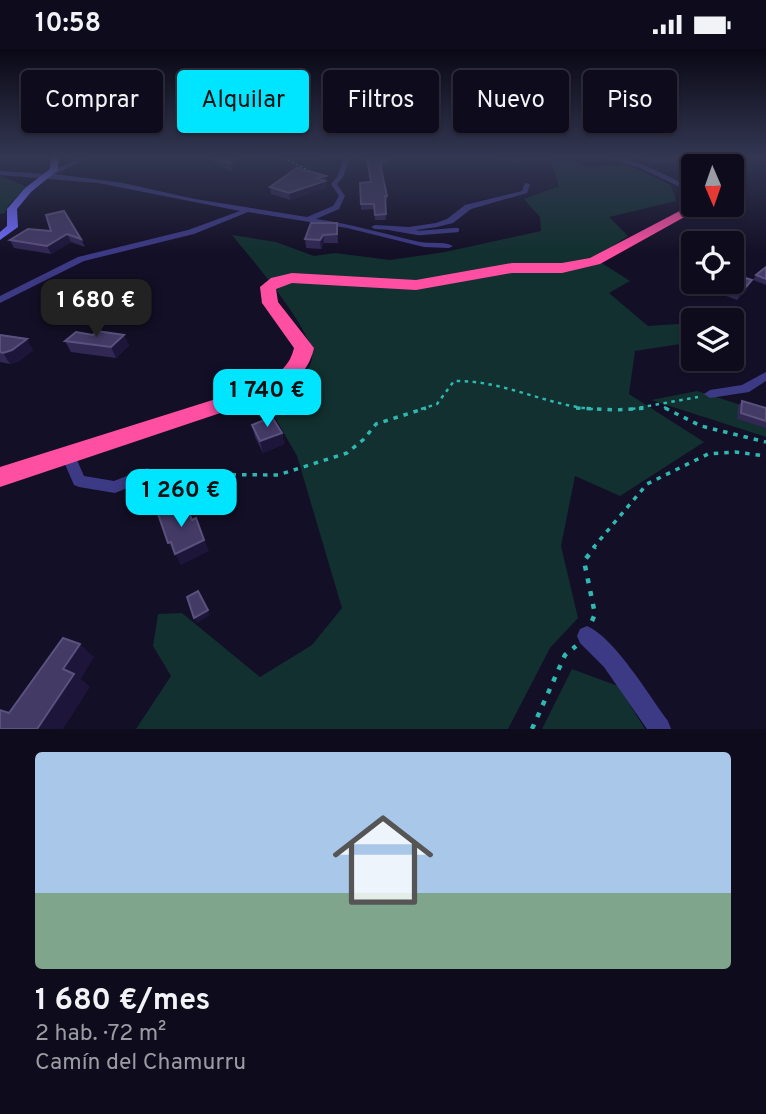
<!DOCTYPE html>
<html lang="es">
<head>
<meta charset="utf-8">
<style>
  :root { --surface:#0e0b1c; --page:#171425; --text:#f1f3f6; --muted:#9b9ba3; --line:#2e2b3b; --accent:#00e5ff }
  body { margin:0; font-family:Overpass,sans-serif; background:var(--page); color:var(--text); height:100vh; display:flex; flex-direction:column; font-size:26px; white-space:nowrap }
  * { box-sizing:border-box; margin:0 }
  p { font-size:23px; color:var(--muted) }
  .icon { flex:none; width:38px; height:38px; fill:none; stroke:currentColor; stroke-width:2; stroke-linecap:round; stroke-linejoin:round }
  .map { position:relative; height:680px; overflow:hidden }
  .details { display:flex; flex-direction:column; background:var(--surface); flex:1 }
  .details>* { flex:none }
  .guide { position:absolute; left:21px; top:21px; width:724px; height:63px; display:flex; gap:14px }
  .needle { width:46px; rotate:178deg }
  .fabs { position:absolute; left:681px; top:105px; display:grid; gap:14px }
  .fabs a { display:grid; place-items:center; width:63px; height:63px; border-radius:7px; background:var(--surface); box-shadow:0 2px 5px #0004,0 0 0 2px var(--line); font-size:35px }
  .price { position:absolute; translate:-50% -60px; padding:0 16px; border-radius:14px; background:var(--accent); color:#111; font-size:23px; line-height:46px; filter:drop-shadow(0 2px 4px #0008) }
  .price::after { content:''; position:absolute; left:50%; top:42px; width:21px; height:16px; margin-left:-10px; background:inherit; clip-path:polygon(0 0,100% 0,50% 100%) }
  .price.selected { background:#222; color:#fff }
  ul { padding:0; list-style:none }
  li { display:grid; align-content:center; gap:14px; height:371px; padding:0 35px }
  li span { display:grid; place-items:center; height:217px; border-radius:7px; color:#555 }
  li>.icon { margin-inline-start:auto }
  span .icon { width:126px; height:126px; fill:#fffc; stroke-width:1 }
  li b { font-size:30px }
  .tag { padding:0 24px; border-radius:7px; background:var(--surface); box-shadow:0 2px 5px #0004,0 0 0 2px var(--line); font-size:24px; line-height:63px }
  .tag.selected { background:var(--accent); color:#111 }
  .status { display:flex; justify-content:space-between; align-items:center; height:49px; padding:0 35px; background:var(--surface); direction:ltr }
  .status svg { height:19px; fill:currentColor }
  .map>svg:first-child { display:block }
</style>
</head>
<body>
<div class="status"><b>10:58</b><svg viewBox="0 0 49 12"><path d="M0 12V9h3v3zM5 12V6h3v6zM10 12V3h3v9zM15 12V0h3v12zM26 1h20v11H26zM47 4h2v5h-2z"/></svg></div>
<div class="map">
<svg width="766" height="680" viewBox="0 0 766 680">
  <rect width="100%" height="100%" fill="#130f26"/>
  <path fill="#12302f" d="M550,109H568L586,118L628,116L671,136L676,152L609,168L628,187L594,209L630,232L609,244L648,277L693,274V293L635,302L629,345L704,393L620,447L575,427L561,497L578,569L550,599L508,680H136L171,627L153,597L158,565L182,564L260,628L312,596L342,559L297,407L264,349C281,341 309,331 312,309C316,284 249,207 232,186L276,193L314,207L335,204L390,211L445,203L541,182L540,168L524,150L559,137Z
    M0,126L26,138L8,157L5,164L0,165Z
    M697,342L766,364V388L651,351Z
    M572,620L618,637L645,680H542Z"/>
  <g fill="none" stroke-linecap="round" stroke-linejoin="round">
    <path stroke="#2fb8b0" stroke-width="2" stroke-dasharray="2 2.5" stroke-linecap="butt" d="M284,109L315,125
      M287,109H324"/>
    <path stroke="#2fb8b0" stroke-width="2.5" stroke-dasharray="3.5 4.5" stroke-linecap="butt" d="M664,358L668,360
      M421,360L437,355L454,332C503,331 545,356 593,360
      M632,360L698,348"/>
    <path stroke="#2fb8b0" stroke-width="3.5" stroke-dasharray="4.5 6" stroke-linecap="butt" d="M576,359L616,361L648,359
      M665,359L701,377L766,393
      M158,425L278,426L347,404L364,390L376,375L426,359
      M593,499L647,435L708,405L735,403L766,407"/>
    <path stroke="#2fb8b0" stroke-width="4.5" stroke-dasharray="5 8" stroke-linecap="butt" d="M592,572L595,565L584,512L595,498
      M532,680L565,606L576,597"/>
    <path stroke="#3d3a85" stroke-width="3.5" d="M696,115L699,109"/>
    <path stroke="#3d3a85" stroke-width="4.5" d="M390,179L419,184L457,181"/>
    <path fill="#3d3a85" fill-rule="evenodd" d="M81,109H88L55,125L123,134L195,150L307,168L333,157L339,147L331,135L337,128L344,109H350L343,128L337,135L345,147L339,160L316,170C351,175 385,185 420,193C431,195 444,192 453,197L449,199L424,198L347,179L248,163L194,185L84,212L0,254V247L78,208L188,181L240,162L98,134L0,126V122L46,125Z
      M608,109C637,108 667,128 693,139V144L640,119Z
      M525,134L530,135L527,144L471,160L453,174L437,178L409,182L375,180L371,178L375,176L409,178L436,174L447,170L465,156L522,142Z
      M766,323V332L749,343L710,349L704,345L710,341L742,336Z
      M68,401L73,402L84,427L114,432L147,419L152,421L154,425L152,429L115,444L79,438L74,436L61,406L63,402Z
      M587,577C615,589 649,647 668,672L671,680H647L604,618L580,594L577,587L580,580Z"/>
    <path fill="#6f6bff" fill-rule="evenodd" d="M51,109H59L58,121L31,143L17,160L18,178L0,191V183L7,177V160L25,139L50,120Z"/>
    <path fill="#ff4fa3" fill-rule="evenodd" d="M679,109H691L703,117L693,118Z
      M693,155L706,156L600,215L562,224H512L416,241L292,234L276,240L278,253L314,299C308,325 291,336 268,348L0,438V418L254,338C273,328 289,321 294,299L262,254L260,238L271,229L292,224L416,231L512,214H562L590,209Z"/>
  </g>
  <path fill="#312854" d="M205,109H234L235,115L231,122Z
    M367,109H387L389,112V117L381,119L387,147V152H385L386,171H375L374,160L361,161L360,134L371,133Z
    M496,109H553L545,112L519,111V115Z
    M641,109H677L675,115L652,116Z
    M325,134L326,139L290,151L271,145L270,138Z
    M46,166L81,190L85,198L71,193L51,205L14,199L10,191L51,182Z
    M337,174L338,194H324L321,200L306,199L305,190Z
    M766,218V236L753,231L756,226Z
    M726,235L747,241L737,251L721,245Z
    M0,286L33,301L19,312L10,315L0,313Z
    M93,286L129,296L116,309L71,303L65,292Z
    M742,352L766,359V379L737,370L738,357Z
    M252,376L282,384L284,395L263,404L255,388Z"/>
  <path fill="#1d163a" d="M233,109L235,115L231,122L230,115Z
    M389,112V117L380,120V115Z
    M326,127V139L290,151L289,144L318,129Z
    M67,185L71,193L51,205L47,197Z
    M323,186L324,194L321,200L320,191Z
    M752,231L747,241L737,251L743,241Z
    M124,286L129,296L116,309L111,298Z
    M27,290L33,301L19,312L10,315L3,304Z
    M282,384L284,395L263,404L260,392Z
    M196,469L209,502L181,516L175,505Z
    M171,493L177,503L174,505L168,494Z
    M198,542L210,566L197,574L194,569Z
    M80,595L94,608L81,630L90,638L63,680H37L63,620Z"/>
  <path fill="#433a66" stroke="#5a527e" stroke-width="2" d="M217,109H233L230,115Z
    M367,109H387L389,112L380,115L387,147H385L386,165L375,166L374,155H361L360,134L371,133Z
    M651,109H677L654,111Z
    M297,119L326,127L318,129L325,132L289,144L270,138Z
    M64,162L81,190L67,185L47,197L10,191L28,180L51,182L46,166Z
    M311,174H337V185L323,186L320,191L305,190Z
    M766,218V230L756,226Z
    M736,226L752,231L743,241L726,235L728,233H732V230Z
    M97,282L124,286L111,298L65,292L76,283L93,286Z
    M0,286L27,290L12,301L3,304L0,303Z
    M742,352L766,359V372L741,364Z
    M272,368L282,384L260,392L252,376Z
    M186,456L192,471L196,469L204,491L175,505L171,493L168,494L158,465Z
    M198,542L208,561L194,569L187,548Z
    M63,589L80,595L63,620L74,625L37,680H0V661L9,664Z"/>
  <linearGradient id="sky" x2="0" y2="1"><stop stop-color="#0a0815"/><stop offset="0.53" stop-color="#333752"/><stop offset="1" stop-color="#333752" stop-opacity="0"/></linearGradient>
  <rect width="766" height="204" fill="url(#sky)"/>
</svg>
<div class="fabs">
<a><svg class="needle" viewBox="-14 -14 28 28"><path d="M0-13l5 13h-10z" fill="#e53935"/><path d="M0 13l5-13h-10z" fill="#9b9ba3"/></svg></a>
<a><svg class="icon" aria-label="locate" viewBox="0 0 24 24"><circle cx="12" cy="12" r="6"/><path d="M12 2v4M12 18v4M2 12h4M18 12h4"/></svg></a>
<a><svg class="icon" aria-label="layers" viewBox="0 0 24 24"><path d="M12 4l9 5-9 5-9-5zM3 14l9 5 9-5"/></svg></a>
</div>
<b class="price selected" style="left:96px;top:290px">1 680 €</b>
<b class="price" style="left:267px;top:380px">1 740 €</b>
<b class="price" style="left:181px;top:480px">1 260 €</b>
<div class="guide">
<a class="tag">Comprar</a>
<a class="tag selected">Alquilar</a>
<a class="tag">Filtros</a>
<a class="tag">Nuevo</a>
<a class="tag">Piso</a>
</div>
</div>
<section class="details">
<ul>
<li><span style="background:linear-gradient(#a9c7e8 65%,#7fa58c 0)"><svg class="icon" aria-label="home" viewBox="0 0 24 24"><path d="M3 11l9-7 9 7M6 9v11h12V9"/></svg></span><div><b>1 680 €/mes</b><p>2 hab. · 72 m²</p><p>Camín del Chamurru</p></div></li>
</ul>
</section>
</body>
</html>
